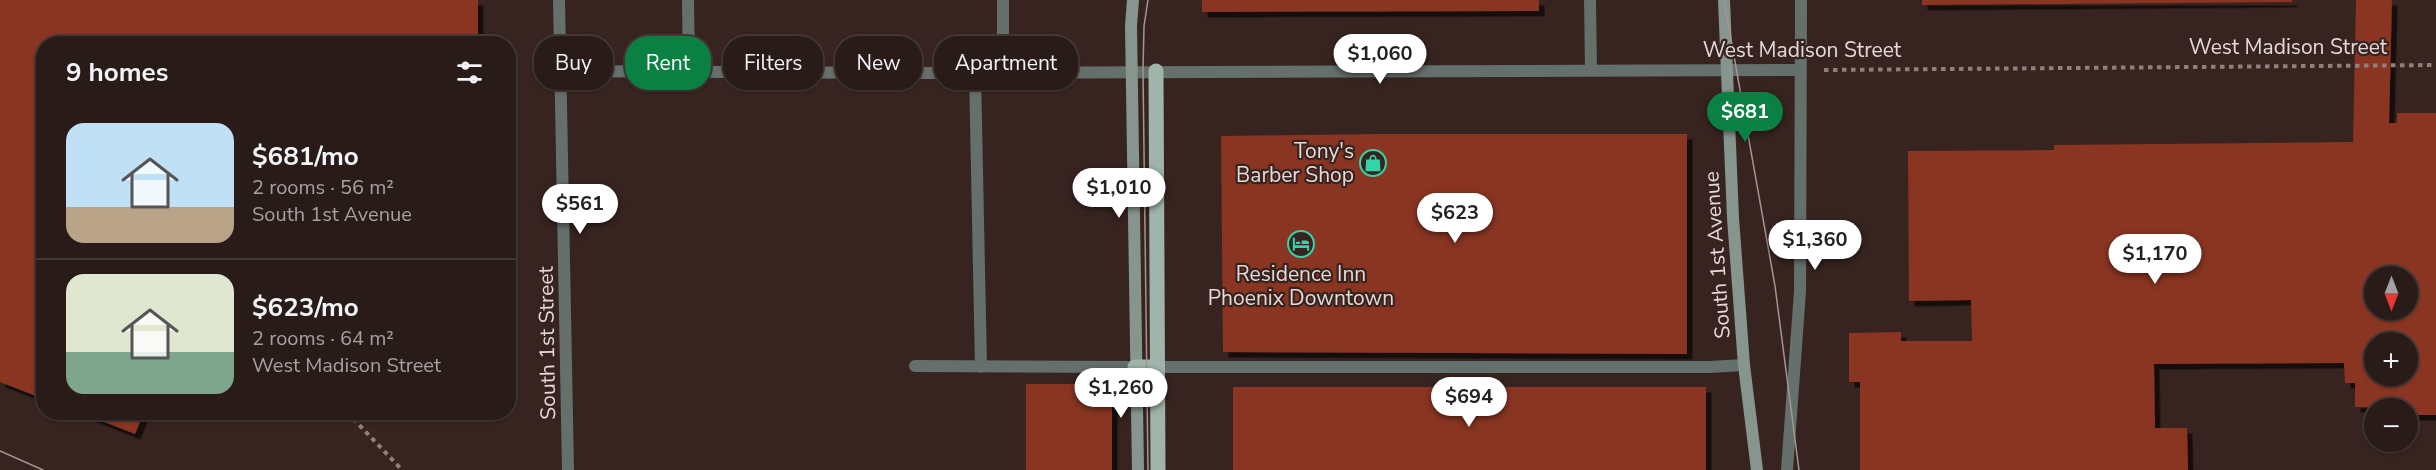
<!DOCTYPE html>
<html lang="en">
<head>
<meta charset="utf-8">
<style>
  :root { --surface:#291b18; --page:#352825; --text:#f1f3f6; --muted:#a5a1a2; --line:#453937; --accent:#0b8043 }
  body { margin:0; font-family:"Nunito Sans",sans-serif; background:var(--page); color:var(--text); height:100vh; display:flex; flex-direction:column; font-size:22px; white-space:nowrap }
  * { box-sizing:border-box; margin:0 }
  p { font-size:20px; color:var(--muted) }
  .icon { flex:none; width:33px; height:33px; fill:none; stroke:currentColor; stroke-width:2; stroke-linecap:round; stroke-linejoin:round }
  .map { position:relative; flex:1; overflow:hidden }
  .sheet { position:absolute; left:36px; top:36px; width:480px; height:384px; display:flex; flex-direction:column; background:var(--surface); border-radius:24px; box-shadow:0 2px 4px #0004,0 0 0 2px var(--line) }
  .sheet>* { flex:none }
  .guide { position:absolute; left:534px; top:36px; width:570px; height:54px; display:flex; gap:12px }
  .needle { width:39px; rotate:180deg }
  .fabs { position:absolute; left:2364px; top:266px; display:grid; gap:12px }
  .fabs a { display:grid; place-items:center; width:54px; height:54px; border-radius:50%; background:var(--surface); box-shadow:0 2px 4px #0004,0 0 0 2px var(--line); font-size:30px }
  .price { position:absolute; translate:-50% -51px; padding:0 14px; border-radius:21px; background:#fff; color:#222; font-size:20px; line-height:39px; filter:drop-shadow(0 2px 3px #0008) }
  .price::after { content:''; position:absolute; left:50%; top:36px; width:18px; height:14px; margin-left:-9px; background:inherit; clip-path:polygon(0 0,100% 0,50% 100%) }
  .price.on { background:var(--accent); color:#fff }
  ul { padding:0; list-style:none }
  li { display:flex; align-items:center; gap:18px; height:150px; padding:0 30px }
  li+li { border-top:2px solid var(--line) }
  li span { display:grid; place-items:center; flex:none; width:168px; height:120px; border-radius:18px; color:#555 }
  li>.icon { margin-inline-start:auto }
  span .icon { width:72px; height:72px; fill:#fffc; stroke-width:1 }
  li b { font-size:26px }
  h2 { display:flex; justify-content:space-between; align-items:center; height:72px; padding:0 30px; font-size:26px }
  .chip { padding:0 21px; border-radius:24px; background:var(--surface); box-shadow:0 2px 4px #0004,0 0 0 2px var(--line); font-size:21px; line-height:54px }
  .chip.on { background:var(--accent); color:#fff }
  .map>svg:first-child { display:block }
</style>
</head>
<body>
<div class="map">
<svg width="2436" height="470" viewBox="0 0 2436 470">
  <defs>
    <filter id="shadow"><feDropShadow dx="5.5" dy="5.5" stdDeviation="0" flood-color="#0009"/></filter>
  </defs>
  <rect width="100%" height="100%" fill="#372420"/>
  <path fill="#893422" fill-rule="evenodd" filter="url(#shadow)" d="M0,0H478V44H44V399L0,382Z
    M1202,0H1539V11L1202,12Z
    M1922,0H2292V2L1922,5Z
    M2356,0H2392L2389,123H2397V113H2436V415H2408V408L2355,407V383H2345L2344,363L2154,364L2155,428H2187L2188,470H1860V382H1849V333L1901,332V341H1972L1971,300L1909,301L1908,151L2054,150V145L2353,142ZM2374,276H2408V309H2374ZM2374,342H2408V375H2374Z
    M1381,134H1687V354L1223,352L1221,136Z
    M1026,384H1112V470H1026Z
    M1233,387H1706V470H1233Z
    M79,412H144L135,434Z"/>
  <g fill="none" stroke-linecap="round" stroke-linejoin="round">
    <path stroke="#90807c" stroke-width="4" stroke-dasharray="4.5 4.5" stroke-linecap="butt" d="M1824,70L2436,65
      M347,412L402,470"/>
    <path stroke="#656f6b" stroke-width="12" d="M688,0L689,71
      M1590,0L1591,69
      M975,72L981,367
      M1003,72V0
      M915,366L1135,367
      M1156,367H1710L1744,365"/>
    <path stroke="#656f6b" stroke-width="12" d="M559,0L568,470
      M560,71L913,73L1800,70
      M1787,470L1800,291L1801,0"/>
    <path stroke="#86968f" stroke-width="12" d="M1133,0L1131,26L1138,470
      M1724,0L1733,218L1744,365L1757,470"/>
    <path stroke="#9fb4ab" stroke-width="15" d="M1156,71L1158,470
      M1135,367H1156"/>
    <path stroke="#a49591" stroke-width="1.5" d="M1724,0L1775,286L1799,470
      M0,451L43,470
      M1148,470L1143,71L1144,26L1148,0"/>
  </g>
  <defs>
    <symbol id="shop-ring" viewBox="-11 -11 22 22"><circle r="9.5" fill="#372420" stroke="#34d4a8" stroke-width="1.5"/><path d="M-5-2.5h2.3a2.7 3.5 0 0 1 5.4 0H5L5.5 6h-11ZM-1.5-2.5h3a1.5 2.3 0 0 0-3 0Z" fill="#34d4a8"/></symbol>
    <symbol id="hotel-ring" viewBox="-11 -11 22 22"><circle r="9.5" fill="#372420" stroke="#34d4a8" stroke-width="1.5"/><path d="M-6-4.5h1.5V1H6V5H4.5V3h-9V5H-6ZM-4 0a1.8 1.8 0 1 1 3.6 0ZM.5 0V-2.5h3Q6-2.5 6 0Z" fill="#34d4a8"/></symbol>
  </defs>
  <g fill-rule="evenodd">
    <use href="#shop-ring" x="1358" y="148" width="30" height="30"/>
    <use href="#hotel-ring" x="1286" y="229" width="30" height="30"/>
  </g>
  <g text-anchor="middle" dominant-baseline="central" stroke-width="4.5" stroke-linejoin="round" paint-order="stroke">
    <g font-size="21" fill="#e6d9d5" stroke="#372420">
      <text x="2288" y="47">West Madison Street</text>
      <text x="1802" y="50">West Madison Street</text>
      <text transform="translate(1717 255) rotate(-94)">South 1st Avenue</text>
      <text transform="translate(547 343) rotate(-91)">South 1st Street</text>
    </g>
    <g font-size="21" fill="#e6d9d5" stroke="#372420" text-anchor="end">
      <text x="1354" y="151">Tony's<tspan x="1354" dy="24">Barber Shop</tspan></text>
      <text x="1301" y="274" text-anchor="middle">Residence Inn<tspan x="1301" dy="24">Phoenix Downtown</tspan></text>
    </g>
  </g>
</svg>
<div class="fabs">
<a><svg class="needle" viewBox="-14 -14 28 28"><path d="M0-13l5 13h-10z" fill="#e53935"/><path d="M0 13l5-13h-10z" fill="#a5a1a2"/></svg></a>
<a>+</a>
<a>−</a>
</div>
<b class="price" style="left:1380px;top:85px">$1,060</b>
<b class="price on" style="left:1745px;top:143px">$681</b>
<b class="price" style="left:1119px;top:219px">$1,010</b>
<b class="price" style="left:580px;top:235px">$561</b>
<b class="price" style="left:1455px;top:244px">$623</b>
<b class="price" style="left:1815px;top:271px">$1,360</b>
<b class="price" style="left:2155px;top:285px">$1,170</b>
<b class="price" style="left:1121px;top:419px">$1,260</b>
<b class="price" style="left:1469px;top:428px">$694</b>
<div class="guide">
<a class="chip">Buy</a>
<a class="chip on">Rent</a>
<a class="chip">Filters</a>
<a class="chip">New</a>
<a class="chip">Apartment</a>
</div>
<section class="sheet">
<h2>9 homes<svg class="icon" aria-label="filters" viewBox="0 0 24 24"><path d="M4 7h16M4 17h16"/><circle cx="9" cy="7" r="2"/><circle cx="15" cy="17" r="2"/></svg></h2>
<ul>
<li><span style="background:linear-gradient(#bfe0f5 70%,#b9a48a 0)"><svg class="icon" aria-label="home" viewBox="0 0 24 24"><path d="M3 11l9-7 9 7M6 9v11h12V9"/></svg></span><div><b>$681/mo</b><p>2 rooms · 56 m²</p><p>South 1st Avenue</p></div></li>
<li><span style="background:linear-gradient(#dfe7d0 65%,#7fa58c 0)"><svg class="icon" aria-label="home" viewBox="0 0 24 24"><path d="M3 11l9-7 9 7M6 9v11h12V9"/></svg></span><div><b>$623/mo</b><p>2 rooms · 64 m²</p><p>West Madison Street</p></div></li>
</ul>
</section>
</div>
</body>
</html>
